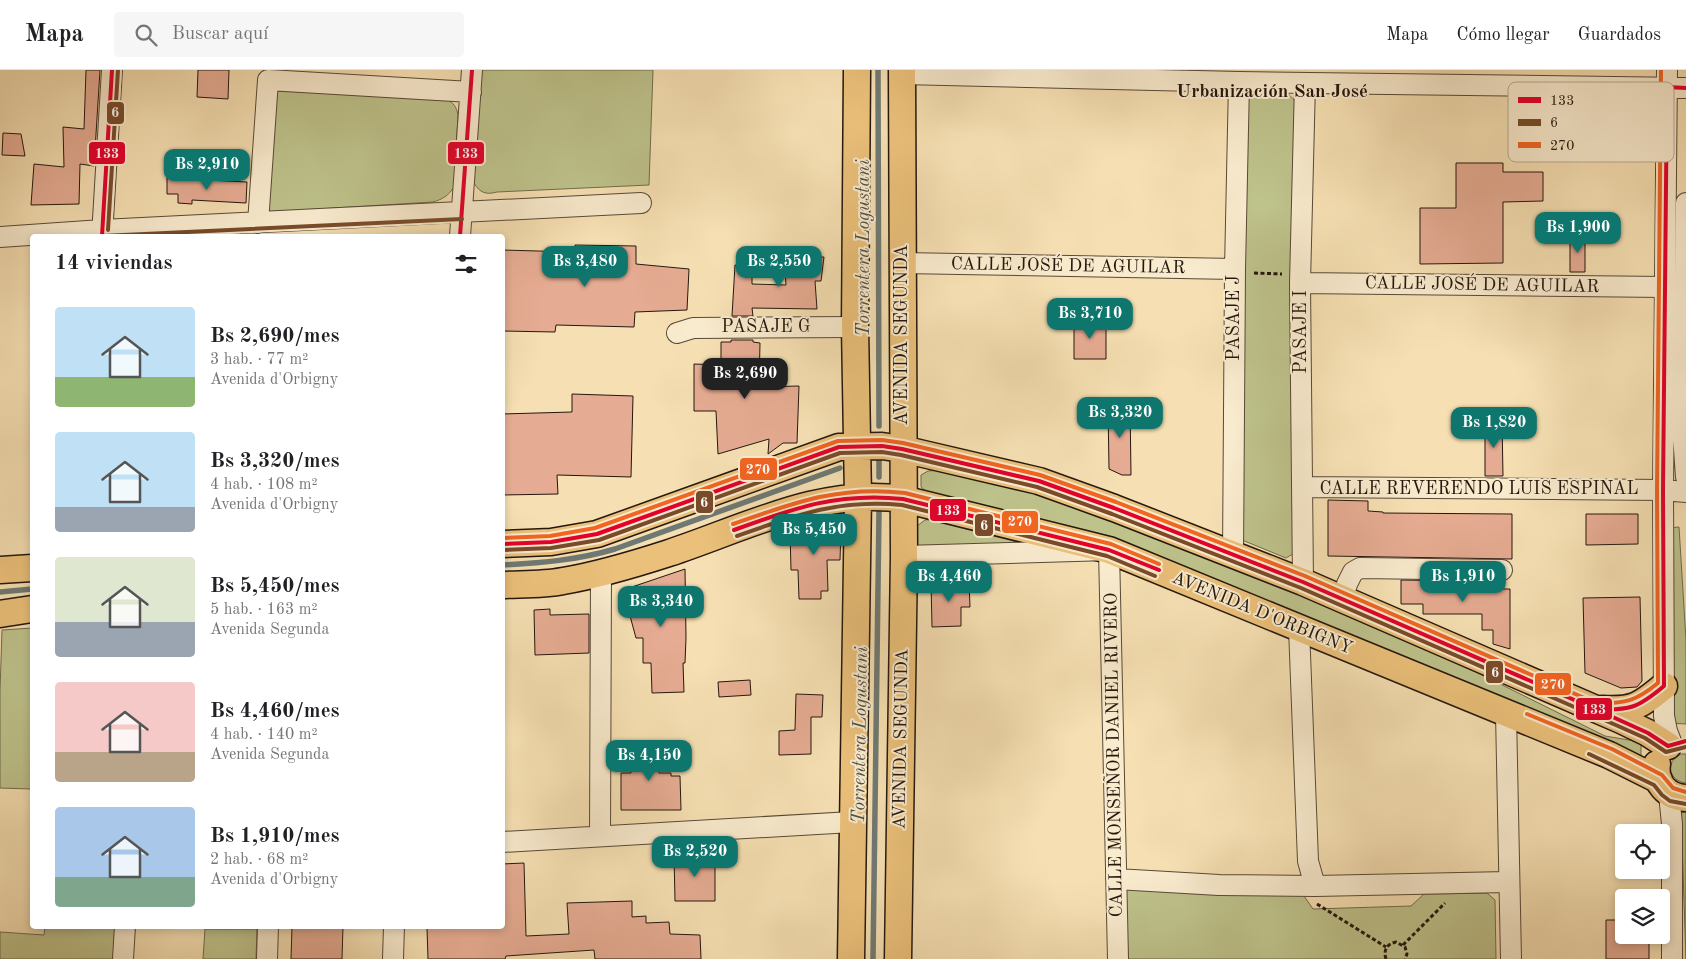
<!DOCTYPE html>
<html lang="es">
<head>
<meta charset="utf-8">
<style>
  :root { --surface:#fff; --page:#f6f6f6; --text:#202124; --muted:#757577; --line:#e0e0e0; --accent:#0f766e }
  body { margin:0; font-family:"Old Standard TT",serif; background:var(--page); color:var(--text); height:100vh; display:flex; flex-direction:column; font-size:19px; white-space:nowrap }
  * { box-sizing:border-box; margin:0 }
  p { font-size:16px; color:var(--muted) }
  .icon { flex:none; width:28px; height:28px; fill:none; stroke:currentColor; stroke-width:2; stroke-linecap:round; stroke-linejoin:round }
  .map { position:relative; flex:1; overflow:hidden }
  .drawer { position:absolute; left:30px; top:164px; width:475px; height:695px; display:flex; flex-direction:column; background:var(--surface); border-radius:5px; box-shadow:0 2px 8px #0003 }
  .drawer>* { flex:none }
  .buttons { position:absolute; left:1615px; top:754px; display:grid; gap:10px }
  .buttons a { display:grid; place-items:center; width:55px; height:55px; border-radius:5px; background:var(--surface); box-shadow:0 2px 8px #0003; font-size:25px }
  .price { position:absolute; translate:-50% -42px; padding:0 11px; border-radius:10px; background:var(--accent); color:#fff; font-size:16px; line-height:32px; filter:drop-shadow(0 1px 2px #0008) }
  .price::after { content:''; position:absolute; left:50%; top:30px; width:15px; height:11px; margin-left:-8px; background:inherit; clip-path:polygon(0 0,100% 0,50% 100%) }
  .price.on { background:#222; color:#fff }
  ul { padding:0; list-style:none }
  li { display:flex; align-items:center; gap:15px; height:125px; padding:0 25px }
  li span { display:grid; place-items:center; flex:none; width:140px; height:100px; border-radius:5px; color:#555 }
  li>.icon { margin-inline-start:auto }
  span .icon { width:60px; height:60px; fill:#fffc; stroke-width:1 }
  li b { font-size:21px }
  h2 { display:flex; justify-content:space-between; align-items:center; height:60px; padding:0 25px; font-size:21px }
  header { display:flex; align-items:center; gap:30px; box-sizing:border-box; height:70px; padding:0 25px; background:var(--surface); border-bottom:1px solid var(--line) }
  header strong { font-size:24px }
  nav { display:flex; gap:28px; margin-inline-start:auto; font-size:18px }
  .search { width:350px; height:45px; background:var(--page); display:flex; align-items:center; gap:12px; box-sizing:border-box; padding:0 18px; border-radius:5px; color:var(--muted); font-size:19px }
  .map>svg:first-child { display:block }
</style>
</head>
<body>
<header>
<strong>Mapa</strong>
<div class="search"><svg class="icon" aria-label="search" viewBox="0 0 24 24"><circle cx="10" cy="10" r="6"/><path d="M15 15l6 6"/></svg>Buscar aquí</div>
<nav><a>Mapa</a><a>Cómo llegar</a><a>Guardados</a></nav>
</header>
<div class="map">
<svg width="1686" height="889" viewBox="0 0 1686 889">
  <rect width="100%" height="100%" fill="#f6e0b3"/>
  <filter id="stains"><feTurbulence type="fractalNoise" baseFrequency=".004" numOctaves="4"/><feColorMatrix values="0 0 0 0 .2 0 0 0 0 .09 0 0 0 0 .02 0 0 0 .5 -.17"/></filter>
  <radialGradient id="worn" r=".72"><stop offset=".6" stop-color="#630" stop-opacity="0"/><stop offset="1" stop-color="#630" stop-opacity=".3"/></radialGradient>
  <path fill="#bec28b" stroke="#716c4c" d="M481,0H653L649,115L497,122C486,125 480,123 474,113Z
    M1257,19C1275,20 1286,17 1297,34L1293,484L1286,488L1242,470L1244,203L1247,33L1250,24Z
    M258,20L428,26C443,28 455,28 458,45L454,117C448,126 443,129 433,132L251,143Z
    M943,400L1033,419L1299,523L1478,603L1605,666L1641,672V695L928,423L921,417V405L928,401Z
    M934,449L1017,470L1009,475L916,478L917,456L925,450Z
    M1679,457L1686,570V654L1668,653L1669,458Z
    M32,558V719L0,718V621L2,560Z
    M1681,684H1686V713C1669,711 1664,692 1681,684Z
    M1686,742V889L1681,743Z
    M1125,815L1302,823L1313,839L1411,836L1424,824L1487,823L1495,830L1496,889H1128Z
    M45,856H115L113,889H0V862L44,865Z
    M205,859H257L256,889H203Z"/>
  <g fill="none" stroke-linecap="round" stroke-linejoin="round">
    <path stroke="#6f7973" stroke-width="5.5" d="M878,0L879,356
      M879,407V388
      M502,495C541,493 578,490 615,479L840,398
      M0,522L32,519
      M873,889L879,442"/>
  </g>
  <path fill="#e6ac93" stroke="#24170e" d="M86,0H100L94,96L80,94L79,134L31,135L34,94L64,97L63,57L84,59Z
    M198,0H229L228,29L197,27Z
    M3,63L21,64L25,86L2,85Z
    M1456,93H1503V102H1543V131L1503,132V193L1420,194V138H1456Z
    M167,108L247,112L246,133L192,130V134L178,133V124H167Z
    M1570,166H1585V202H1570Z
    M575,175L636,176V194L689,199L687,240L635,242L634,257L556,255L555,262L502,261V180L575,182Z
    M824,187L821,211H815L817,239L752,238L753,246H732L735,195L752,198V214L786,215L784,188Z
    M1074,252H1106V289H1074Z
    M731,270H753V272L760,273L759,317L799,316L797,373H783L768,384L769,369L718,384L716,341H694V294L721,295V272H731Z
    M572,324L633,326L631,407L557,405L558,424L502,425V344L572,342Z
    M1130,335L1131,405H1122L1109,399L1108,336Z
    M1502,351L1503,406H1485V352Z
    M1328,430L1368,431V441L1383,442V443L1512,444V489L1328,486Z
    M1586,444H1638V474L1586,475Z
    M824,449L836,454L841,461L840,490H827L828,521H821V529H799L798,500H791L790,461Z
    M685,499L686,568L685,593H683L684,622L652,623L651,593H643V568H636L623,520Z
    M1401,510L1474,511V519H1510V579L1493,574V560H1482V544H1423V534H1401Z
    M969,511L970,537H961V556L932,557L931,513Z
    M1640,527L1642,611L1637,617L1621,618L1585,603L1583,528Z
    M550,539V545L589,544V583L535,585L534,540Z
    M750,610L751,625L719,627L718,612Z
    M796,624L823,625L822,647H811V684L779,685V661L795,660Z
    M658,672L659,703H671V706H680L681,740H621V703H631L630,673Z
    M715,784V831H675L674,785Z
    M524,793L526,866L569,864L567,833L632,831V847L646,846V853L669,852L670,864L700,865L701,889H595L594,880L506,886L505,889H428L427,858H431V856H502V794Z
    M1606,850H1624V865H1649V889H1606Z
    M292,856H343L342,889H291Z"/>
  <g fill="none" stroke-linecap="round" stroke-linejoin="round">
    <defs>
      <path id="minor" d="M1667,0L1663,420L1664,646L1667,661L1672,674
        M902,4L1239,12L1686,18
        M1686,133L1683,364L1686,407
        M258,153L268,10L471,22
        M102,166L112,0
        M460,166L472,0
        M0,167L102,160L641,133
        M902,193L1235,199
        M1300,213L1665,217
        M677,263L693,258L855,257
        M1302,417L1663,420L1686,422
        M1233,485L1235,199L1239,12
        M904,486L1109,480L1118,889
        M1303,512L1300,213L1305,13
        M1343,529L1347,514L1353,502L1360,498L1502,500
        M1299,558L1308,791L1315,816
        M1506,643L1511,889
        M1669,724L1672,754V889
        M600,766L601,504
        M502,772L852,752
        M1116,809L1219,815L1315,816L1508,812
        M123,889L125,856
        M267,889L268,856
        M393,889L394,856"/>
      <path id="major" d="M502,474L551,472L597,464L839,377L882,376L902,379L1039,411L1114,438L1303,512L1621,650L1648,663L1668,676
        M0,500L32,498
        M502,515C522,514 543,515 563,511C599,505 635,494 669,483C745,458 821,417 903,429L1109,480L1609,685L1659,710
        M0,544L32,539
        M1602,639C1633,641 1640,636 1664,616
        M1657,694C1654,713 1667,727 1686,728
        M851,889L858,427L855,257L857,0
        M898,889L904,486L902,0"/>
    </defs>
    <use href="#minor" stroke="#584937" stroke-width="22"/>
    <use href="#major" stroke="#24170e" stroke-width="29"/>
    <path stroke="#24170e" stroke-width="3" stroke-dasharray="4 2.5" stroke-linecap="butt" d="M1254,203L1282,204
      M1317,834L1386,877
      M1403,875L1445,833
      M1386,889C1383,880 1387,874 1396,872L1405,877L1407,884L1405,889"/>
    <use href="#minor" stroke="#f9ebce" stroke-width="20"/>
    <use href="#major" stroke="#ebc07a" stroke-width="26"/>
    <defs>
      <path id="bus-1" d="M102,166L112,0
        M460,166L472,0
        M734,460C794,438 838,422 903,429L1109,480L1159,500
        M502,474L551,472L597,464L839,377L882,376L902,379L1039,411L1114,438L1303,512L1595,639C1629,641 1638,638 1664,616L1663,420L1667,17L1686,18
        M1584,634L1648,663L1668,676L1686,671"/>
      <path id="bus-2" d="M108,160L118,0
        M102,166L462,149
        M737,466C796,445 838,429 902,435L1107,486L1155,506
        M502,480L551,478L599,470L840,383L882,382L901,385L1037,417L1112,444L1301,518L1618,656L1645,668L1666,682L1686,677
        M1589,684L1654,715L1662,725L1670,731L1686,734"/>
      <path id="bus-3" d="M733,454C793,433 840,415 905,423L1111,474L1159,494
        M502,468L550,466L595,458L838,371L882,370L903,373L1040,405L1116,432L1305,506L1596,633C1625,634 1636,631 1658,613L1657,420L1661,0
        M1527,644L1612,679L1662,705L1673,718L1686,722"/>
    </defs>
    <use href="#bus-1" stroke="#f9ebce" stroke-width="8"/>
    <use href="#bus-2" stroke="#f9ebce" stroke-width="8"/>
    <use href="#bus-3" stroke="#f9ebce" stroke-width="8"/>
    <use href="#bus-1" stroke="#e4002b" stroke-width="4"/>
    <use href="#bus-2" stroke="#7a4b2a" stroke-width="4"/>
    <use href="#bus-3" stroke="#f26522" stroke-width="4"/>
  </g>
  <g text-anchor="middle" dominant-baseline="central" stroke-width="4" stroke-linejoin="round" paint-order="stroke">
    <g font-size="18" fill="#24170e" stroke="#f9ebce">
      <text transform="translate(1068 196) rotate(1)">CALLE JOSÉ DE AGUILAR</text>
      <text transform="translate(1482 215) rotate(1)">CALLE JOSÉ DE AGUILAR</text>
      <text transform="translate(1234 248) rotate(-90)">PASAJE J</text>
      <text x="766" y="257">PASAJE G</text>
      <text transform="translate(1301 262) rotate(-90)">PASAJE I</text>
      <text transform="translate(902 265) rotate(-90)">AVENIDA SEGUNDA</text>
      <text x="1479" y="419">CALLE REVERENDO LUIS ESPINAL</text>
      <text transform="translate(1262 543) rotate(22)">AVENIDA D'ORBIGNY</text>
      <text transform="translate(901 669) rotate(-89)">AVENIDA SEGUNDA</text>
      <text transform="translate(1114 685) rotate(-91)">CALLE MONSEÑOR DANIEL RIVERO</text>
    </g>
    <g font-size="19" font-weight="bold" fill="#24170e" stroke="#f9ebce">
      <text x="1272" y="22">Urbanización San José</text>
    </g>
    <g font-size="19" font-style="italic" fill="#505049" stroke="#f9ebce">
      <text transform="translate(864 178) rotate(-90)">Torrentera Logustani</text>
      <text transform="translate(861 665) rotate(-89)">Torrentera Logustani</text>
    </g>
  </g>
  <rect x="1508" y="12" width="166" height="80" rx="8" fill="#f9ebce" stroke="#b9ab94" stroke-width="1"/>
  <rect x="1518" y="27" width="23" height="6" fill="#e4002b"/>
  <rect x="1518" y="49" width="23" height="7" fill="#7a4b2a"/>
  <rect x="1518" y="72" width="23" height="6" fill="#f26522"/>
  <g font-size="14" fill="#24170e">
    <text x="1550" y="35">133</text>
    <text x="1550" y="57">6</text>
    <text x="1550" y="80">270</text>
  </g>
  <g stroke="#f9ebce" stroke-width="2">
    <rect x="106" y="31" width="19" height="24" rx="5" fill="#7a4b2a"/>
    <rect x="88" y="71" width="38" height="24" rx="5" fill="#e4002b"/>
    <rect x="447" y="71" width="38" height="24" rx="5" fill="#e4002b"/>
    <rect x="739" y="387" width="39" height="24" rx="5" fill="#f26522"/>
    <rect x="695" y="420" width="19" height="24" rx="5" fill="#7a4b2a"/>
    <rect x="929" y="428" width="38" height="24" rx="5" fill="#e4002b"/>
    <rect x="1001" y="440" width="38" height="24" rx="5" fill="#f26522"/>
    <rect x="974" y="443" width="20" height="24" rx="5" fill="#7a4b2a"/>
    <rect x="1485" y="590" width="19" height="24" rx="5" fill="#7a4b2a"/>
    <rect x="1534" y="602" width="38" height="24" rx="5" fill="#f26522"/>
    <rect x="1575" y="627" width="38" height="24" rx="5" fill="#e4002b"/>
  </g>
  <g font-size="14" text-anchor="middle" font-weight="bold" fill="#fff">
    <text x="115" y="47">6</text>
    <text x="107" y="88">133</text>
    <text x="466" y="88">133</text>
    <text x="758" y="404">270</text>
    <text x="704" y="437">6</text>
    <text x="948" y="445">133</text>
    <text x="1020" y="456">270</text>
    <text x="984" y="460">6</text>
    <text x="1495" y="607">6</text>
    <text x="1553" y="619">270</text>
    <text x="1594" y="644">133</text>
  </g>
  <rect width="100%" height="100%" filter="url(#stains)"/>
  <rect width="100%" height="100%" fill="url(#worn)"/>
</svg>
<div class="buttons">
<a><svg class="icon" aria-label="locate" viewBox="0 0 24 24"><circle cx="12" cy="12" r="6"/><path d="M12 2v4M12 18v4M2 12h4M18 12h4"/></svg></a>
<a><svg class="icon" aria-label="layers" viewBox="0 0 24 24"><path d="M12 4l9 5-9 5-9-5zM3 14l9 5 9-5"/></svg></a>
</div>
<b class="price" style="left:207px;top:121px">Bs 2,910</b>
<b class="price" style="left:1578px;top:184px">Bs 1,900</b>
<b class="price" style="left:585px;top:218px">Bs 3,480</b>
<b class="price" style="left:779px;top:218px">Bs 2,550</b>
<b class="price" style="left:1090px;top:270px">Bs 3,710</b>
<b class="price on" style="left:745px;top:330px">Bs 2,690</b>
<b class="price" style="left:1120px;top:369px">Bs 3,320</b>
<b class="price" style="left:1494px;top:379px">Bs 1,820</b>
<b class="price" style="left:814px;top:486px">Bs 5,450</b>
<b class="price" style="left:949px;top:533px">Bs 4,460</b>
<b class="price" style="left:1463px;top:533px">Bs 1,910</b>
<b class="price" style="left:661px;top:558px">Bs 3,340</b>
<b class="price" style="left:649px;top:712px">Bs 4,150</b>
<b class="price" style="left:695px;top:808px">Bs 2,520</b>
<section class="drawer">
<h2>14 viviendas<svg class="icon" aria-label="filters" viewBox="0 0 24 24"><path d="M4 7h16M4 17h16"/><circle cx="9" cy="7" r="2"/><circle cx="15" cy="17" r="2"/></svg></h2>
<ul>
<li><span style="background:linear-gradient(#bfe0f5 70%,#8fb573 0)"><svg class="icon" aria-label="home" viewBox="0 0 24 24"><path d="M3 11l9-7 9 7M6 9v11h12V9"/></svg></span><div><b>Bs 2,690/mes</b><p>3 hab. · 77 m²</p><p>Avenida d'Orbigny</p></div></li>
<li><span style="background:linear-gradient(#bfe0f5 75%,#9aa5b1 0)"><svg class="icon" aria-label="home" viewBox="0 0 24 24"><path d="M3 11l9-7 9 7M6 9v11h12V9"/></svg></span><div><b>Bs 3,320/mes</b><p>4 hab. · 108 m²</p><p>Avenida d'Orbigny</p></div></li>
<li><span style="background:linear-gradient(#dfe7d0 65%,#9aa5b1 0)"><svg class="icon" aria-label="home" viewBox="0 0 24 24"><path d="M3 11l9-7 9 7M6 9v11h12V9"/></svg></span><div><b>Bs 5,450/mes</b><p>5 hab. · 163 m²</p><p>Avenida Segunda</p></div></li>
<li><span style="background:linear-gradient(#f6c9c9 70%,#b9a48a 0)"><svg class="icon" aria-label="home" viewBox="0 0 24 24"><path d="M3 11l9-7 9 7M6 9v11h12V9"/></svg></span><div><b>Bs 4,460/mes</b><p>4 hab. · 140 m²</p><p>Avenida Segunda</p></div></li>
<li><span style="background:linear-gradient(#a9c7e8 70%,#7fa58c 0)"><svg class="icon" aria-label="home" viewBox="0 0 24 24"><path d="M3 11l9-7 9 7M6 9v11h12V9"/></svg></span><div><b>Bs 1,910/mes</b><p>2 hab. · 68 m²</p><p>Avenida d'Orbigny</p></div></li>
</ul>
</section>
</div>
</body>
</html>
